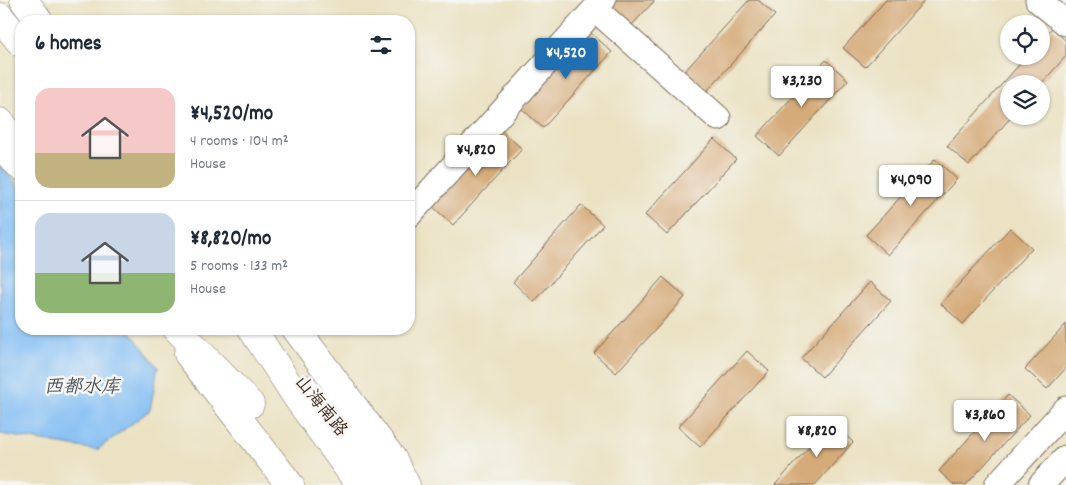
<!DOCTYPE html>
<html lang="en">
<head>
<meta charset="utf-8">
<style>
  :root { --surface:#fff; --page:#f6f6f7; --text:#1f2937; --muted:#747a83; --line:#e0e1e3; --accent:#1f6fb2 }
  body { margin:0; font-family:Dekko,"LXGW WenKai TC",sans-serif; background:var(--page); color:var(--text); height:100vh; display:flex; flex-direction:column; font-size:19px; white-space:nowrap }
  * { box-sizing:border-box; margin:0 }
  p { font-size:16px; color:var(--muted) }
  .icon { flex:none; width:28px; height:28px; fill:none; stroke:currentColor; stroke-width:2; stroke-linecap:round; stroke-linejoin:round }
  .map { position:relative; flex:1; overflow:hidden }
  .drawer { position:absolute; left:15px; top:15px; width:400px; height:320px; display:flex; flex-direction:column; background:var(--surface); border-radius:20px; box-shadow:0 1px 4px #0004 }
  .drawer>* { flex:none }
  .fabs { position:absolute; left:1000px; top:15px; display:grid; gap:10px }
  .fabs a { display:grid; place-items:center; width:50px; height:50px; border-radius:50%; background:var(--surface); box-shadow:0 1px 4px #0004; font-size:25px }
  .price { position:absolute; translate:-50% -42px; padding:0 11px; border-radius:5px; background:#fff; color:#222; font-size:16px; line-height:32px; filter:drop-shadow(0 1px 2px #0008) }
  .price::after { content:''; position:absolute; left:50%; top:30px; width:15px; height:11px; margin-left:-8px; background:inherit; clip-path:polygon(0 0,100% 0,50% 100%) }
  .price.selected { background:var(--accent); color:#fff }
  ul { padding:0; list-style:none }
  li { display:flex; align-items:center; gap:15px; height:125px; padding:0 20px }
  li+li { border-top:1px solid var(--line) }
  li span { display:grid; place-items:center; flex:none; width:140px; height:100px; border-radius:15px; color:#555 }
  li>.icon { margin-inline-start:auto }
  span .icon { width:60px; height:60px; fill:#fffc; stroke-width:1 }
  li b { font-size:21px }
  h2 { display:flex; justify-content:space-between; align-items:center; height:60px; padding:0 20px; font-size:21px }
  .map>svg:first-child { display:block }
</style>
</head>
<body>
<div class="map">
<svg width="1066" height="485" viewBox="0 0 1066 485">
  <rect width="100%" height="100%" fill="#f6f6f2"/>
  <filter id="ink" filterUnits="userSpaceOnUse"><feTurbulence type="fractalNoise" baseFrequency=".02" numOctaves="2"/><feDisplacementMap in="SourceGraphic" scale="10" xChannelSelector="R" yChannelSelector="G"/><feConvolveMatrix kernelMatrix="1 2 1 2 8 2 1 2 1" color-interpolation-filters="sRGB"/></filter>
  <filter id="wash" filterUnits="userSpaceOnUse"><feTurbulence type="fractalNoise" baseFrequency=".0096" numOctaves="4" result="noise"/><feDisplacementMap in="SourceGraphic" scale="20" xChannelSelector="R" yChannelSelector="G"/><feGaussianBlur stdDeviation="1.12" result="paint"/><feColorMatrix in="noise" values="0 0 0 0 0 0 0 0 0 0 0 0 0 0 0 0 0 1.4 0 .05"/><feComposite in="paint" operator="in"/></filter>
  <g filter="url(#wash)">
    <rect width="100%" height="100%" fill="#ebe2c3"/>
    <path fill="#81bdf4" stroke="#5e7489" d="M0,162L21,190V329H128L158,367L150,410L97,450L0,434Z"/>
    <g id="blocks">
      <path fill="#d5ab79" d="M616,0H655L631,26L610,6Z
        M749,0H758L775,15L706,92L684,72Z
        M886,0H925L865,67L843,48Z
        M1052,28L1066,41V56L1041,84H1009V116H1012L969,165L947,146L1027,56H1041V40Z
        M590,32L612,52L543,128L521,108Z
        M826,60L848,80L779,156L757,136Z
        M500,129L522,149L453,225L431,205Z
        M714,139L736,159L667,235L645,215Z
        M935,159L957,179L888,255L866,235Z
        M581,205L603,225L534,302L513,282Z
        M1010,228L1032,248L963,324L941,304Z
        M663,277L685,297L616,373L594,353Z
        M870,282L891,301L822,377L801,358Z
        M1066,324V368L1047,389L1025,369Z
        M747,351L769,371L700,447L678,427Z
        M1008,395L1030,415L966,485H954L939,471Z
        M831,422L853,442L815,485H775Z"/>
    </g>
  </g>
  <g filter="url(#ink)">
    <use href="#blocks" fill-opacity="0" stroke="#796a58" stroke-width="1"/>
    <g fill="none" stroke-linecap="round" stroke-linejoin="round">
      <defs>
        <path id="minor" d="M1038,0L1066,23
          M595,9L718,118
          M409,215L603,0
          M997,485L1066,409
          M1041,485L1066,458"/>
        <path id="major" d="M0,17L21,43
          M0,122L21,146
          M296,329L392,458L406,485
          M188,354L290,485
          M305,389L384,485"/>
        <path id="highway" d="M24,0L39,21
          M0,145L21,167
          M177,329L250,404
          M252,329L298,399L360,485"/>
      </defs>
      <use href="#minor" stroke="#796a58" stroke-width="27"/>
      <use href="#major" stroke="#796a58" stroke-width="29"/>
      <use href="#highway" stroke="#796a58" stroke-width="29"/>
      <use href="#minor" stroke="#fff" stroke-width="25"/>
      <use href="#major" stroke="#fff" stroke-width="28"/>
      <use href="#highway" stroke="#fff" stroke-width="28"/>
    </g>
  </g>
  <g text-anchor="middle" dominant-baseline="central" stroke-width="5" stroke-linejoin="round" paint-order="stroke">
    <g font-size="18" fill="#3b2a1e" stroke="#f6f6f2">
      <text transform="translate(320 407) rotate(51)">山海南路</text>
    </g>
    <g font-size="19" font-style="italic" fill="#50565e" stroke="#f6f6f2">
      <text x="82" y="388">西都水库</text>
    </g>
  </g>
</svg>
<div class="fabs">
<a><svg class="icon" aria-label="locate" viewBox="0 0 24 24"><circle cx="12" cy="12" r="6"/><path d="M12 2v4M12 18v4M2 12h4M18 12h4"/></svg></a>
<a><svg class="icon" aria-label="layers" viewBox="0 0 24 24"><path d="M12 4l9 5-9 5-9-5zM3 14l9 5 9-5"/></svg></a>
</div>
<b class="price selected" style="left:566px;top:80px">¥4,520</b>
<b class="price" style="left:802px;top:108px">¥3,230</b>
<b class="price" style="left:476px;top:177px">¥4,820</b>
<b class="price" style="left:911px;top:207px">¥4,090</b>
<b class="price" style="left:985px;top:442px">¥3,860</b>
<b class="price" style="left:817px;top:458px">¥8,820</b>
<section class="drawer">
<h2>6 homes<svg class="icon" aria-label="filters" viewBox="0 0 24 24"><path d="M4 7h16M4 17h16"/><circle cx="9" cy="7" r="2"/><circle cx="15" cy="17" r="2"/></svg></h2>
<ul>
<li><span style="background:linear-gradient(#f6c9c9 65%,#c2b280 0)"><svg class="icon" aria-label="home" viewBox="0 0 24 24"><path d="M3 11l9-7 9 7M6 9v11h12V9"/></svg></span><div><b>¥4,520/mo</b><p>4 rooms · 104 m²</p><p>House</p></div></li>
<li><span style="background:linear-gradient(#c9d6e8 60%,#8fb573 0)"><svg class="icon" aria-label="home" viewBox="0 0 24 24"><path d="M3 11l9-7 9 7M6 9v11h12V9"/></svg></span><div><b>¥8,820/mo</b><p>5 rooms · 133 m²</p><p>House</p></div></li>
</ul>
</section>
</div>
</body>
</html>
